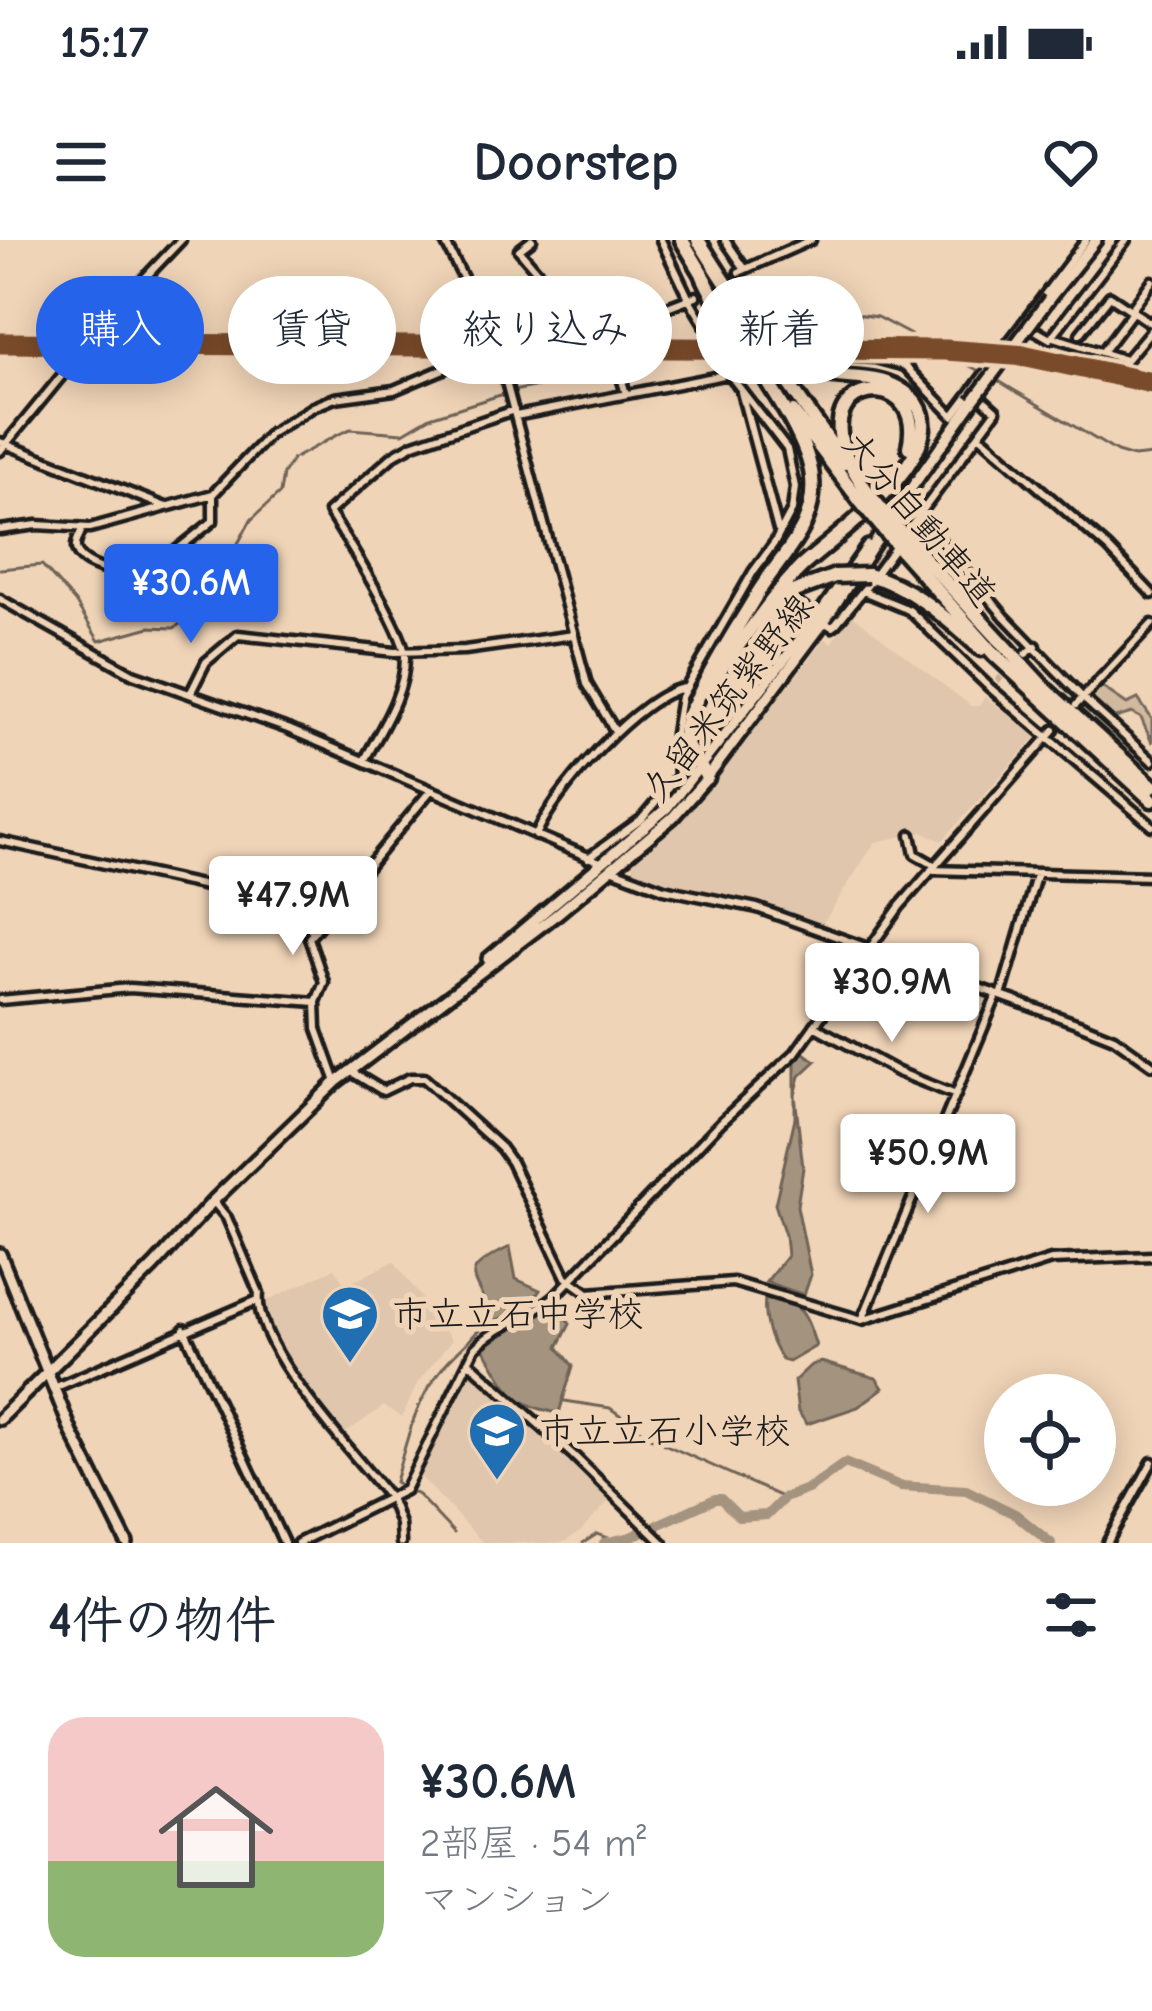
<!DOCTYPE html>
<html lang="ja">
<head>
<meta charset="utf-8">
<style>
  :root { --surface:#fff; --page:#f6f6f7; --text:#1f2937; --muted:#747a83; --accent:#2563eb }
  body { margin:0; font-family:"Comic Neue","Klee One",sans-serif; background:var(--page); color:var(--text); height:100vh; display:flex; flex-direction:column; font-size:45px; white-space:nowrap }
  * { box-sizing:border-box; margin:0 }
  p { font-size:39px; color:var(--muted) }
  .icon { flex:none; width:66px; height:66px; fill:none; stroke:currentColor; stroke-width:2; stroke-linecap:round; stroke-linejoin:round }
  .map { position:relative; height:1303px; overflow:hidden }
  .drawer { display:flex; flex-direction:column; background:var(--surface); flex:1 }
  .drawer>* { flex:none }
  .hud { position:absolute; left:36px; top:36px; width:1080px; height:108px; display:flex; gap:24px }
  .tools { position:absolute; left:984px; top:1134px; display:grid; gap:24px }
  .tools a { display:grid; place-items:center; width:132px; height:132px; border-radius:50%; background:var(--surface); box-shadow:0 6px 30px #0003; font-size:60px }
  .price { position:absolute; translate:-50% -102px; padding:0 27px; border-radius:12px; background:#fff; color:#222; font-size:39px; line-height:78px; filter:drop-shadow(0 3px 6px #0008) }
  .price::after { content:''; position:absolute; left:50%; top:72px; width:36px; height:27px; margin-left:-18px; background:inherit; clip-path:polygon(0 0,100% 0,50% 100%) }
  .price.selected { background:var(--accent); color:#fff }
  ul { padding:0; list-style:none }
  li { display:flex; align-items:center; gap:36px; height:300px; padding:0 48px }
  li span { display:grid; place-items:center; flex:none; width:336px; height:240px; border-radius:36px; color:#555 }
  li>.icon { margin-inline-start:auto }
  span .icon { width:144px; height:144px; fill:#fffc; stroke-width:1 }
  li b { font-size:51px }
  h2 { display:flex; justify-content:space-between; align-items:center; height:144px; padding:0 48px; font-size:51px }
  .tag { padding:0 42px; border-radius:54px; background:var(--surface); box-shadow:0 6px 30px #0003; font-size:42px; line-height:108px }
  .tag.selected { background:var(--accent); color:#fff }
  .status { display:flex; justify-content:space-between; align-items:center; height:84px; padding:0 60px; background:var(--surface); direction:ltr }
  .status svg { height:33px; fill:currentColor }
  header { display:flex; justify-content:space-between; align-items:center; height:156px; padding:0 48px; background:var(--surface); font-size:54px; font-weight:700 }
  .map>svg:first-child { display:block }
</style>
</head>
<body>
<div class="status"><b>15:17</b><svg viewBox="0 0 49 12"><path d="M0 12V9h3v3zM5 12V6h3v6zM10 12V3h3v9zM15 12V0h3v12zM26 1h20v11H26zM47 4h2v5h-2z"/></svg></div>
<header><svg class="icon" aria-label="menu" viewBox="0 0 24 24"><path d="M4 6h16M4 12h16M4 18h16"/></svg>Doorstep<svg class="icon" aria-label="heart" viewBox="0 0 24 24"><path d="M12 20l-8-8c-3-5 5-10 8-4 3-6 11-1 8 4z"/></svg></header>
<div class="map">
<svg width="1152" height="1303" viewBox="0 0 1152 1303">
  <rect width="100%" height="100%" fill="#f0d4b7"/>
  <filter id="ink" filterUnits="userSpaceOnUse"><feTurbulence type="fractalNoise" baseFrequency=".00833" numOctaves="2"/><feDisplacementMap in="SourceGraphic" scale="24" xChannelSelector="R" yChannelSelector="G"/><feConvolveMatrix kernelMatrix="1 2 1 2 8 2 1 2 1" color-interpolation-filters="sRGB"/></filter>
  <g filter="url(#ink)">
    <path fill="#e0c6ac" d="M852,375L971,466H979L985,457L1037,496L942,601L923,592L875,602L822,685L755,661L685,648L634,633L632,621L698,562L825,399L831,403Z
      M394,1021L452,1100L418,1142L402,1177L384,1166L343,1195L289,1130L263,1069L267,1061L335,1028L345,1046Z
      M470,1129L563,1208L611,1259L580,1292L562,1303H483L420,1236Z"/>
    <path fill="#d1b9a0" stroke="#766a5e" stroke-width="3" d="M1102,447L1127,464L1138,459L1152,479V503L1141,478L1132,473L1112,479L1093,462L1092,452Z"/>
    <path fill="#a4937f" stroke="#6e6357" stroke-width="3" d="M802,812L816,821L800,836L795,855L803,928L797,966L811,1035L804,1055L766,1042L787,1016L785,995L775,964L795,878V819Z
      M510,1007L516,1039L540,1050L528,1067L490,1083C484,1036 447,1036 510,1007Z
      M766,1053C803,1066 804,1069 816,1106L789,1122L782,1120C769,1101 761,1075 766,1053Z
      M556,1062L570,1084L558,1107L573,1126L559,1173C509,1165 509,1148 483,1108L495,1097Z
      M821,1122L876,1138L883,1148L858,1167L807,1184L798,1172L794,1141L811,1125Z"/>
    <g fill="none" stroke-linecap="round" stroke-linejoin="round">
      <path stroke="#6e6357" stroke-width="3" d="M761,66L783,56L799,58L828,70L877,77L922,101L951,102L957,119L983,133
        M992,137L1117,212L1134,217L1152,215
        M0,329L42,325L75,362L99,401L150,387L174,388L195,374L209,362L214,350L217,310L231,316L251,280L280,253L283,234L293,219L337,195L350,189L403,193L430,177L513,151L634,127L712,89
        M565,1161L610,1168L653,1199L784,1258
        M454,1293L418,1255L395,1242C407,1199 415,1161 444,1126C457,1109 480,1094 489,1076
        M583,1303L597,1294L611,1299"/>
      <path stroke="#a4937f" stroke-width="10" d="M604,1303L628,1298L715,1259H721L739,1277L767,1275L784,1258L810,1248L845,1223L900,1246L966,1250L1015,1274L1051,1303"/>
      <path stroke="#c6af98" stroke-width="6" stroke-dasharray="6 3" stroke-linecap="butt" d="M696,56L739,32
        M739,113L766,114
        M997,441L1010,429"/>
      <defs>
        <path id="minor" d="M444,0L495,101L587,444L615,491
          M725,0L745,29
          M739,32L811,0
          M1131,70L1152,41
          M1023,83L1050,99L1126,0
          M489,89L546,42L519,10L532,0
          M607,90L626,154
          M1080,94L1110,56L1152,84
          M1054,97L1126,120L1152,89
          M495,101L607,90L696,56
          M1006,106L1086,0
          M1103,111L1133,71
          M793,114L875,118L905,126L953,176L995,120
          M741,152L778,290
          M516,176L729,134
          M980,196L1108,308L1152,354
          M0,202L166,267
          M0,211L122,62L181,0
          M919,275L1005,377L1083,458L1152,521
          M82,289C80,295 75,302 76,308C78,323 106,332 118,331L133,345L213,281V254
          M909,289L996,171L975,152
          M0,290L37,285L90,288L213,254L271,193L313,167L335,158L394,150L465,120L499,113
          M877,332L893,310
          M863,351L909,370L989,447L1152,586
          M0,359L133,434L288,489L600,622
          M797,363L817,378
          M824,382L832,387L836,384L870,342
          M1026,414L1036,406
          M190,454L206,422L238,395L395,412L465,410L574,395
          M1076,465L1152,384
          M364,521C381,489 406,453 405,415C404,391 345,297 329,272L394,215L414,204L514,170
          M911,595L915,614L934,625
          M536,596C551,555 641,453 685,448
          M0,601L256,657L260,654L277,672L308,684L313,693
          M588,618L642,579L678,536L675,493L681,457L753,332L775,302L792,270L795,247L787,209L729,134L723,115L689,59L661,0
          M611,629L664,649L757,668L1079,784L1114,798L1152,825
          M931,630L1152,636
          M1001,756L1037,633
          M0,760L130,748L316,762
          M814,786L898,832L956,855
          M350,831L383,851L410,838H424L501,908L511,922L566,1037L588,1053L733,1042L862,1080L1051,1020L1152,1016
          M336,842L317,789L316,762L324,742L309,698L431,550
          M213,961L227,978L259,1053C252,1108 356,1215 391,1260L400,1284L401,1303
          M862,1080L997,755
          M184,1089L284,1303
          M469,1122L573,1215L663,1303
          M54,1148L258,1060
          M298,1303L405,1250L475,1108C497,1085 530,1077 555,1056L720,883L795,813L900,666L1054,490
          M1107,1303L1152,1222"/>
        <path id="major" d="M1049,59L1096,0
          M900,264L973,161
          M488,719L667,568L817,378L868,306
          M0,1014L72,1193L127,1303
          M0,1179L154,1026L213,961L336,842L557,674L673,577L707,538L824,382L902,261"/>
        <path id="highway" d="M682,0L706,40
          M698,0C725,41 769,120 818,133C844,140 874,134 898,148C982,195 832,298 801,327C762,366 736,415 699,455
          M703,36C728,92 808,185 812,238C817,290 777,318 754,359C735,391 715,421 699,455C692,469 682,482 685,498C687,512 701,525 707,538
          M736,68L844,223
          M793,172L861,262
          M868,253C857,235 842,215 840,194C833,134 926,136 909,207
          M902,294L1045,449L1152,546
          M895,303L994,414L1152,560
          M868,335C914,347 946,378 981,409
          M764,378L795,351L835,336"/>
      </defs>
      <use href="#minor" stroke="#1c1c1c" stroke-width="15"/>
      <use href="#major" stroke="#1c1c1c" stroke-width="18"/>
      <use href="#highway" stroke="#1c1c1c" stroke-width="21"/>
      <use href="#minor" stroke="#f0d4b7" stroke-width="6"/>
      <use href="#major" stroke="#f0d4b7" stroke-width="9"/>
      <use href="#highway" stroke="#f0d4b7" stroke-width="12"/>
      <defs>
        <path id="major-bridge" d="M973,161L1049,59"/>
        <path id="highway-bridge" d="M868,253L902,294
          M861,262L895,303
          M835,336L868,335"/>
      </defs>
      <use href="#major-bridge" stroke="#1c1c1c" stroke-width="18" stroke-linecap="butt"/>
      <use href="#highway-bridge" stroke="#1c1c1c" stroke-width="21" stroke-linecap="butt"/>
      <use href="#major-bridge" stroke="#f0d4b7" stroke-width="9"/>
      <use href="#highway-bridge" stroke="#f0d4b7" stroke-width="12"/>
      <defs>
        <path id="rail-1" d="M0,103L946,110L1027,116L1152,143"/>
      </defs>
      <use href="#rail-1" stroke="#f0d4b7" stroke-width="30"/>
      <use href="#rail-1" stroke="#7a4b2a" stroke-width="21"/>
    </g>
  </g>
  <defs>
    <symbol id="school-pin" viewBox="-11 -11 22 30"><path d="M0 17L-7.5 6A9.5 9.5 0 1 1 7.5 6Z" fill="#1f6fb2" stroke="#f0d4b7"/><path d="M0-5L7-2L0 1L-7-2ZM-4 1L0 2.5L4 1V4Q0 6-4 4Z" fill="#fff"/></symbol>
  </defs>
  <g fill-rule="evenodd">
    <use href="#school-pin" x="317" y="1041" width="66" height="90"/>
    <use href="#school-pin" x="464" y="1158" width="66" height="90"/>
  </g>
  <g text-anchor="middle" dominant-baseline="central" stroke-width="10" stroke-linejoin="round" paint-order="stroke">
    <g font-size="36" fill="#1c1c1c" stroke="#f0d4b7">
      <text transform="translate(919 279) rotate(50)">大分自動車道</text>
      <text transform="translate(728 458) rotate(-52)">久留米筑紫野線</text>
    </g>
    <g font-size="36" fill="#1c1c1c" stroke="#f0d4b7" text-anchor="start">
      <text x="392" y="1074">市立立石中学校</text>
      <text x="539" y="1191">市立立石小学校</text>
    </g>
  </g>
</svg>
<div class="tools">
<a><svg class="icon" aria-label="locate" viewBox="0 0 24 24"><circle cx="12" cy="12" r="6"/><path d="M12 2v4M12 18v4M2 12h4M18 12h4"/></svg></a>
</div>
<b class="price selected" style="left:191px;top:406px">¥30.6M</b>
<b class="price" style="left:293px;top:718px">¥47.9M</b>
<b class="price" style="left:892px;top:805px">¥30.9M</b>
<b class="price" style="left:928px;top:976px">¥50.9M</b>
<div class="hud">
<a class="tag selected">購入</a>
<a class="tag">賃貸</a>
<a class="tag">絞り込み</a>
<a class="tag">新着</a>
</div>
</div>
<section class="drawer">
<h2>4件の物件<svg class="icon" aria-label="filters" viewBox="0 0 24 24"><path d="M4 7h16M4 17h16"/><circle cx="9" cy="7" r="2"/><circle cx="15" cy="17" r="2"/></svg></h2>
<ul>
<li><span style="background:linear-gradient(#f6c9c9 60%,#8fb573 0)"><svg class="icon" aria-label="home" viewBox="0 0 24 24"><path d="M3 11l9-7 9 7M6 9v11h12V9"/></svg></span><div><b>¥30.6M</b><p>2部屋 · 54 m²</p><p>マンション</p></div></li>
</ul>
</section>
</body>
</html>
